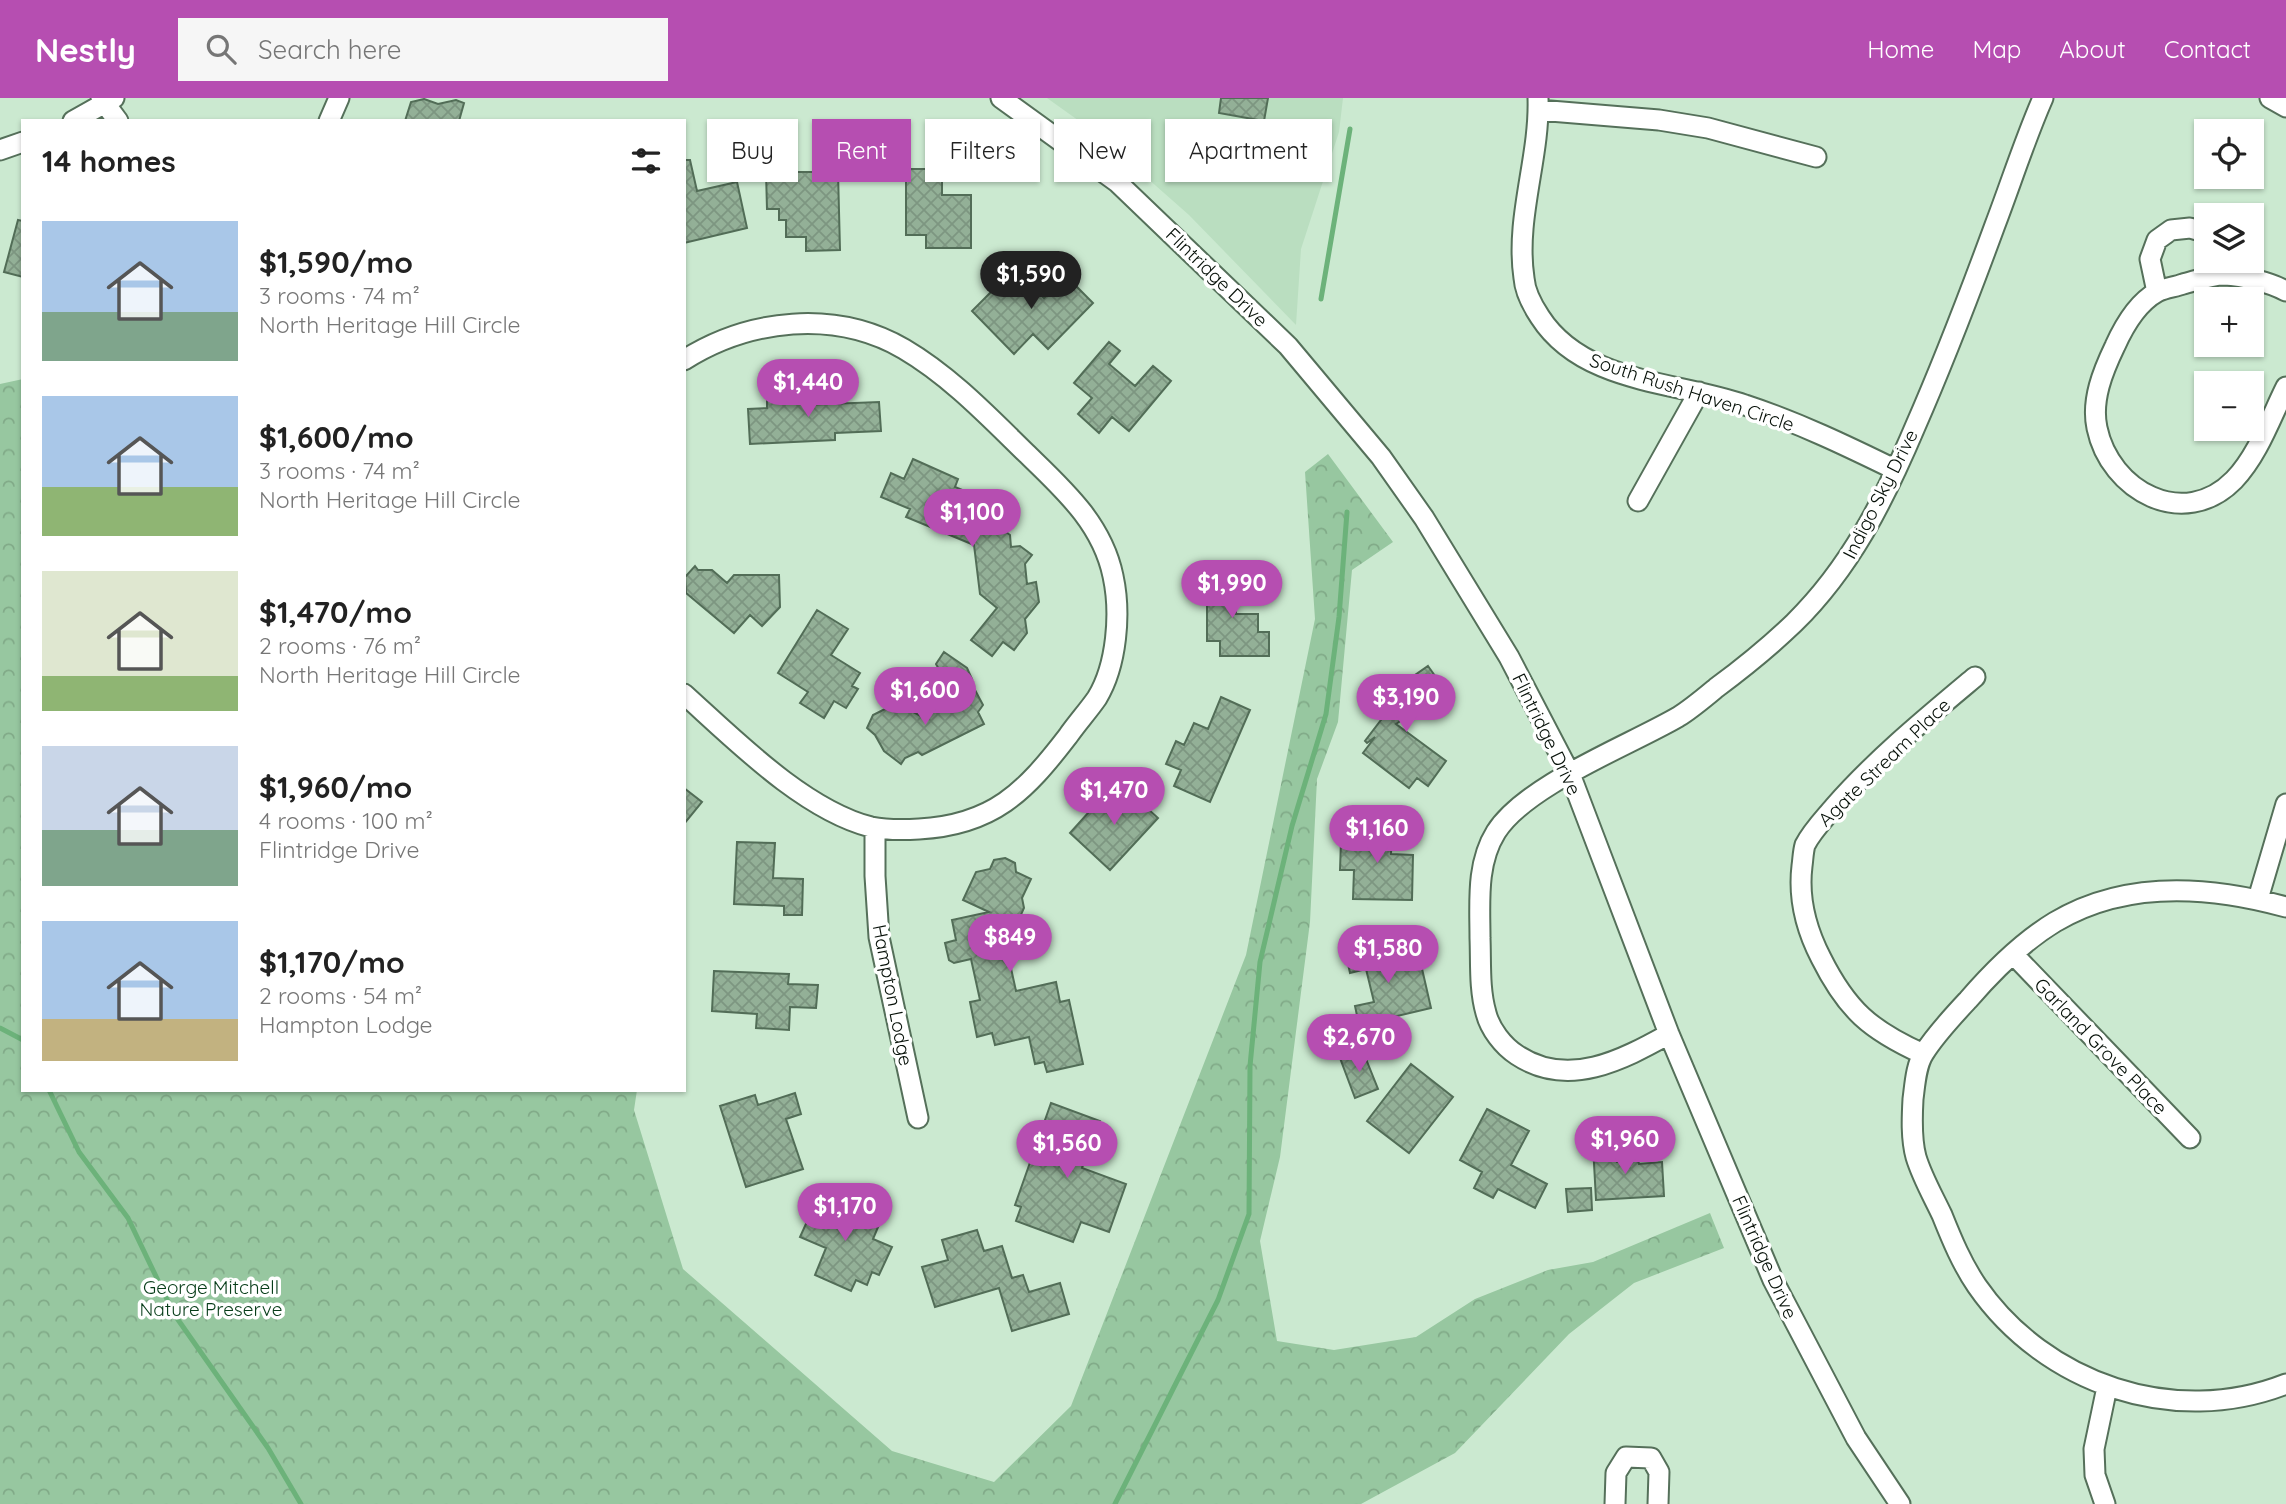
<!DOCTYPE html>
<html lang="en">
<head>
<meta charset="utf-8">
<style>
  :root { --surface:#fff; --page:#f6f6f6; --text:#222; --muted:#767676; --accent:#b64eb1 }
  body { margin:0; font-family:Quicksand,sans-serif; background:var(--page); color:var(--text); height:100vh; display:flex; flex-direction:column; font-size:26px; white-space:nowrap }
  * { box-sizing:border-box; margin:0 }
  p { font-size:23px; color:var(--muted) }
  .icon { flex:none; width:38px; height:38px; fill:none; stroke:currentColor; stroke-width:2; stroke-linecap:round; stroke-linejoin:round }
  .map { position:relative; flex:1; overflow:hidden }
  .panel { position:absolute; left:21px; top:21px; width:665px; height:973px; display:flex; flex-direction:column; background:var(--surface); border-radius:0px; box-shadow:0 2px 5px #0004 }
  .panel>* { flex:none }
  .top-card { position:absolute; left:707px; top:21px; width:665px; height:63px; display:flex; gap:14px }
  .controls { position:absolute; left:2194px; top:21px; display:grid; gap:14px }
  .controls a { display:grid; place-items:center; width:70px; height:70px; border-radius:0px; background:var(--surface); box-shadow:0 2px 5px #0004; font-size:35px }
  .price { position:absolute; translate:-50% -60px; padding:0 16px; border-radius:24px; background:var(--accent); color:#fff; font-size:23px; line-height:46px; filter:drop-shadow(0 2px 4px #0008) }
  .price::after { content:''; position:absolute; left:50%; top:42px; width:21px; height:16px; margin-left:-10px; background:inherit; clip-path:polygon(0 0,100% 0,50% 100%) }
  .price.current { background:#222; color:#fff }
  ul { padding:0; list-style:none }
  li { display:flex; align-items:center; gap:21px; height:175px; padding:0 21px }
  li span { display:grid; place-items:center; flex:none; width:196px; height:140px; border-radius:0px; color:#555 }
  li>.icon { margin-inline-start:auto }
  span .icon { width:84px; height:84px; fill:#fffc; stroke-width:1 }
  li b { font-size:30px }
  h2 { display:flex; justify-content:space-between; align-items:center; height:84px; padding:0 21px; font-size:30px }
  .pill { padding:0 24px; border-radius:0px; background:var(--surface); box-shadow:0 2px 5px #0004; font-size:24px; line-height:63px }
  .pill.current { background:var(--accent); color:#fff }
  header { display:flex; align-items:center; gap:42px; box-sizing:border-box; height:98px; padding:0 35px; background:var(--accent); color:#fff }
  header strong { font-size:33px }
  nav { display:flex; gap:38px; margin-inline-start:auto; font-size:24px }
  .search { width:490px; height:63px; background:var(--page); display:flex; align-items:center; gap:18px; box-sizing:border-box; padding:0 24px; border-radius:0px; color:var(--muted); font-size:26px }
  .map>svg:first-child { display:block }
</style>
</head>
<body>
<header>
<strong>Nestly</strong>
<div class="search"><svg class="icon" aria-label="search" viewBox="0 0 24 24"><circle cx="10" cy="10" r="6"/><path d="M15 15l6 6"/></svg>Search here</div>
<nav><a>Home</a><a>Map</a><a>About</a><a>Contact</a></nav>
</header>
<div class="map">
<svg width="2286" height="1406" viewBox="0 0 2286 1406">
  <defs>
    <pattern id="forest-crowns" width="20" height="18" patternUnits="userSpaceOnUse" patternTransform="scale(1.75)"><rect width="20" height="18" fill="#97c7a0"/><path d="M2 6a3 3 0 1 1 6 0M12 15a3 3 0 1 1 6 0" fill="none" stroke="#81aa88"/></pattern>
    <pattern id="building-cross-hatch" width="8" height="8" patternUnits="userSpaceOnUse" patternTransform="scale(1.75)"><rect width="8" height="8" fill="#93b097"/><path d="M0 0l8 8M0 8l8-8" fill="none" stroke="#7d9681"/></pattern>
  </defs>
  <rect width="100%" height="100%" fill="#cbe9d0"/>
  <path fill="#badec0" d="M1047,0H1343L1339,34L1301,151L1296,227L1189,117L1096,35Z"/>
  <path fill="url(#forest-crowns)" d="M23,281V992H637L634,1012L683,1171L892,1353L994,1384L1071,1308L1246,857L1315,521L1305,374L1328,356L1393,444L1352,472L1338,624L1317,681L1310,824L1280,1059L1260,1143L1277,1243L1334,1252L1416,1239L1475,1201L1548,1172L1593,1164L1710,1115L1724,1150L1634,1185L1569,1236L1455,1355L1361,1406H0V286Z"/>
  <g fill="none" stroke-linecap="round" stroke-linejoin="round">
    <path stroke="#6cb27a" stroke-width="5" d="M1321,201L1350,31
      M0,930L23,942
      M49,992L79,1054L128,1120L174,1216L268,1350L301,1406
      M1115,1406L1218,1202L1249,1116L1250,968L1260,864L1292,728L1326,616L1339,519L1347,414"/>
  </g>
  <path fill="url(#building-cross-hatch)" stroke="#526d57" stroke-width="2" d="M1221,0H1268L1264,23L1219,15Z
    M424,1L438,6L456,2L464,5L459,23H405L411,4Z
    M684,62H690L697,93L737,84L747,130L684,145Z
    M906,71H942V97H971V150H926V137H906Z
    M766,74H838L840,152L806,153V139H786V122H779V111H767Z
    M18,122L23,123V179L4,174Z
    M1014,171L1044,200L1066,178L1093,205L1048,251L1033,236L1014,256L972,213Z
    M1109,244L1120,253L1109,266L1135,288L1153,268L1171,283L1129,333L1112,319L1099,335L1078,316L1092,300L1074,285Z
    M802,289L803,307L879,304L881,333L835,335V342L750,346L748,311L767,310V291Z
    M913,361L958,381L955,389L984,401L971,432L999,429L1010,437L1011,449L1020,448L1032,457L1025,466L1027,486L1036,484L1039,504L1025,521L1027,535L1014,552L1003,544L992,558L971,542L997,510L980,496L974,447L906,419L910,411L881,399L891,375L904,381Z
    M695,468L698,472H712L727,485L734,477H779L780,509L762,528L750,517L734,535L686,495L685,479Z
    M1207,473H1236V516H1258V534H1269V558H1220V543H1207Z
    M817,512L848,531L831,557L860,575L852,588L858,591L846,610L834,603L824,620L800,605L808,594L778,575Z
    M944,554L967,570L972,581L961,587L940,573L936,566Z
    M1428,568L1445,592L1396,626L1446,663L1428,688L1417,680L1409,690L1363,655L1375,639L1367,645L1365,643L1397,601L1392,593Z
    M975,592L983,607L978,614L984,626L922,657L918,654L905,660L901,666L884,653L875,637L867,630L873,617L897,605L926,621L932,613Z
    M1221,599L1250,612L1210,704L1174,688L1181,672L1166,666L1176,643L1184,647L1194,625L1208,631Z
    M684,690L702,704L684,726Z
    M1127,692L1158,720L1110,772L1070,735L1108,693L1118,702Z
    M1361,723L1392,724L1391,756L1413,757L1412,802L1353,801L1354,772H1340L1341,743H1360Z
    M737,744L775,745L773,780L803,781L802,817H784V808L734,806Z
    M1005,760L1015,765L1016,774L1031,781L1022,800L1024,810L1019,821L1008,823L1003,834L1016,893L1056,884L1060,904L1069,902L1083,966L1047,974L1044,964L1035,966L1029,939L995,947L992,935L977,939L970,904L980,902L971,861L954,865L949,862L945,845L956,842L952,822L989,814L963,802L976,774L990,771L994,762Z
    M1377,844L1383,870L1420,862L1431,910L1359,927L1355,908L1374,904L1366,871L1350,875L1345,852Z
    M714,873L789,876L788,886L818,887L816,910L790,909L789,932L756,930L757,916L712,913Z
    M1362,951L1378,991L1355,1000L1340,960Z
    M1411,966L1453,999L1409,1055L1367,1023Z
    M795,995L801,1016L786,1021L803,1071L746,1089L720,1008L755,997L758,1007Z
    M1051,1005L1100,1023L1082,1070L1126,1086L1109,1134L1081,1124L1073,1144L1016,1123L1021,1109L1015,1107Z
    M1487,1011L1529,1033L1511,1067L1547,1086L1535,1110L1498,1091L1493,1100L1474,1090L1482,1074L1460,1062Z
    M1615,1046L1617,1064L1638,1062L1639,1066L1662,1064L1664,1098L1596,1102L1593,1047Z
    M1591,1090L1592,1112L1568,1114L1566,1091Z
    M820,1095L881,1122L873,1141L892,1149L879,1177L872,1174L867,1187L856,1182L851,1193L815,1177L826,1150L800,1139Z
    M977,1132L984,1153L1002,1148L1012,1180L1023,1177L1029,1194L1060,1185L1069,1216L1012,1233L999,1190L935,1209L922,1169L948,1162L942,1142Z"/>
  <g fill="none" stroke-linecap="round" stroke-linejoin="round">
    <defs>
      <path id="minor" d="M101,0L118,23
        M1001,0L1117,84L1288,248L1381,359L1424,420L1509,559L1570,676L1669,936L1773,1182L1856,1340L1900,1406
        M1538,0C1540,60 1515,120 1524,180C1525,194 1532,207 1540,219C1583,286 1677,283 1745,307C1797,324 1847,348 1896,372
        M2270,0L2286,9
        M1538,12L1659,22L1708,30L1816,59
        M73,23L114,0
        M329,23L339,0
        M0,52L23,44
        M2286,193C2269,184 2244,178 2224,177C2211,177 2195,183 2183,186C2175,189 2164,190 2157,194C2137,205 2124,228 2115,248C2103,273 2091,302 2097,330C2110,393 2184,433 2234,382C2258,357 2271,319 2286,289
        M2157,194L2150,161L2157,142L2171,132L2190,130L2207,135
        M684,262C749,221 835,211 904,251C950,278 988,318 1026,355C1063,391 1102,425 1113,478C1121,515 1117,567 1097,600C1088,613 1077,625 1068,638C1025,694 993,727 919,731C904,732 886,732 871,729C804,712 735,642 684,596
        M1638,403L1699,294
        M875,730V778L879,839L918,1020
        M2258,801L2286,706
        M2286,809C2210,788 2125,782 2055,824C2022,844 1993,873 1968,902C1953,918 1936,936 1924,955C1916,967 1915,986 1913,1001C1912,1019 1911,1041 1916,1059C1922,1079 1933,1098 1942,1117C1952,1142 1962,1166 1977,1188C2045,1286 2174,1330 2286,1286
        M2013,856L2190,1040
        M1669,936C1622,962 1568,991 1517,957C1503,948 1490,931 1486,915C1479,891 1481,864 1480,840C1480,805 1476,766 1496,734C1526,687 1628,648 1678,619C1691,611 1704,600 1716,590C1743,570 1770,548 1794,525C1851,469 1884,402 1915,329C1944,263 1970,195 1995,127C2011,85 2025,41 2043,0
        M1923,956C1870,932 1847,912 1821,860C1806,831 1798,801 1802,768C1803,761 1803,754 1805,747C1812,733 1824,721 1834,709C1876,661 1926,620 1975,579
        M1615,1406L1616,1375L1626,1359L1651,1360L1659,1374L1658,1406
        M2105,1406L2095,1377L2094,1351L2107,1289"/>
    </defs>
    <use href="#minor" stroke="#55705a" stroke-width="23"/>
    <use href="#minor" stroke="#fff" stroke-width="19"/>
  </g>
  <g text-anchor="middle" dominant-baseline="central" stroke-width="7" stroke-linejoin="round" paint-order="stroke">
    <g font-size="19" fill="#050f07" stroke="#fff">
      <text transform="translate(1217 179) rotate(44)">Flintridge Drive</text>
      <text transform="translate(1692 294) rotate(18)">South Rush Haven Circle</text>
      <text transform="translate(1880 396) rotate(-63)">Indigo Sky Drive</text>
      <text transform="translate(1547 636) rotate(64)">Flintridge Drive</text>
      <text transform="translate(1884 664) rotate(-44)">Agate Stream Place</text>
      <text transform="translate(893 897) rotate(79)">Hampton Lodge</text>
      <text transform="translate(2101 948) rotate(46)">Garland Grove Place</text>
      <text transform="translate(1765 1159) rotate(66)">Flintridge Drive</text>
    </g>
    <g font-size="19" fill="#073d19" stroke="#fff">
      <text x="211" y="1189">George Mitchell<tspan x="211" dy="22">Nature Preserve</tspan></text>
    </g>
  </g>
</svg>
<div class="controls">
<a><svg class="icon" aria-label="locate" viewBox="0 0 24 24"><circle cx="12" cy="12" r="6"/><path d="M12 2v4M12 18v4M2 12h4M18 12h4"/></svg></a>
<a><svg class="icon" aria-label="layers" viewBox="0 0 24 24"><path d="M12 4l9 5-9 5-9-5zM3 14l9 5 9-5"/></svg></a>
<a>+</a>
<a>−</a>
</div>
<b class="price current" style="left:1031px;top:213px">$1,590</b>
<b class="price" style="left:808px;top:321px">$1,440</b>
<b class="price" style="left:972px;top:451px">$1,100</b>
<b class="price" style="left:1232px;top:522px">$1,990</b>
<b class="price" style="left:925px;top:629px">$1,600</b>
<b class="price" style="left:1406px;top:636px">$3,190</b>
<b class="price" style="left:1114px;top:729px">$1,470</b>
<b class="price" style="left:1377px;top:767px">$1,160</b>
<b class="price" style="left:1010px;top:876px">$849</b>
<b class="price" style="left:1388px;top:887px">$1,580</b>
<b class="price" style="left:1359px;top:976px">$2,670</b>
<b class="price" style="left:1625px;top:1078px">$1,960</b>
<b class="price" style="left:1067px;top:1082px">$1,560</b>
<b class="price" style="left:845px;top:1145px">$1,170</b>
<div class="top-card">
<a class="pill">Buy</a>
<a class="pill current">Rent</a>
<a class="pill">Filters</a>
<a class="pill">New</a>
<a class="pill">Apartment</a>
</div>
<section class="panel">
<h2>14 homes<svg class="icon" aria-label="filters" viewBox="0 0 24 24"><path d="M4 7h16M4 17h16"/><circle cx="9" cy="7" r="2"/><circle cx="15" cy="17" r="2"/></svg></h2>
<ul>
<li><span style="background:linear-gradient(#a9c7e8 65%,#7fa58c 0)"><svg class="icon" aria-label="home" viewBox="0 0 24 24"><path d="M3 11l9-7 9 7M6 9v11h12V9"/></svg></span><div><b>$1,590/mo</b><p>3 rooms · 74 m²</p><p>North Heritage Hill Circle</p></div></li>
<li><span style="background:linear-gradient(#a9c7e8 65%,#8fb573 0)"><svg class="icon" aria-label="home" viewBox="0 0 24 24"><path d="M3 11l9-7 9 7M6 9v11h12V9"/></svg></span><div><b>$1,600/mo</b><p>3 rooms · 74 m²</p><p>North Heritage Hill Circle</p></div></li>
<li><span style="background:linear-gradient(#dfe7d0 75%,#8fb573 0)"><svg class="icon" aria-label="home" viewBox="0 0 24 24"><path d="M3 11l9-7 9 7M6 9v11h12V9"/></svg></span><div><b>$1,470/mo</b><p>2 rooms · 76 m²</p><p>North Heritage Hill Circle</p></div></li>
<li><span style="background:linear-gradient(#c9d6e8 60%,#7fa58c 0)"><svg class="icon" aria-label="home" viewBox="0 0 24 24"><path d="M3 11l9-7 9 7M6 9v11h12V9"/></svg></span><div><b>$1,960/mo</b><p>4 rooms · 100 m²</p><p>Flintridge Drive</p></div></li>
<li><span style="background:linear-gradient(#a9c7e8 70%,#c2b280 0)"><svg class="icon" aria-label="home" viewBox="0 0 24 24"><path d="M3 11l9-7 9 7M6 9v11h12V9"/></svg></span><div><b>$1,170/mo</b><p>2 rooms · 54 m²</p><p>Hampton Lodge</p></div></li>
</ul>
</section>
</div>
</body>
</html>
